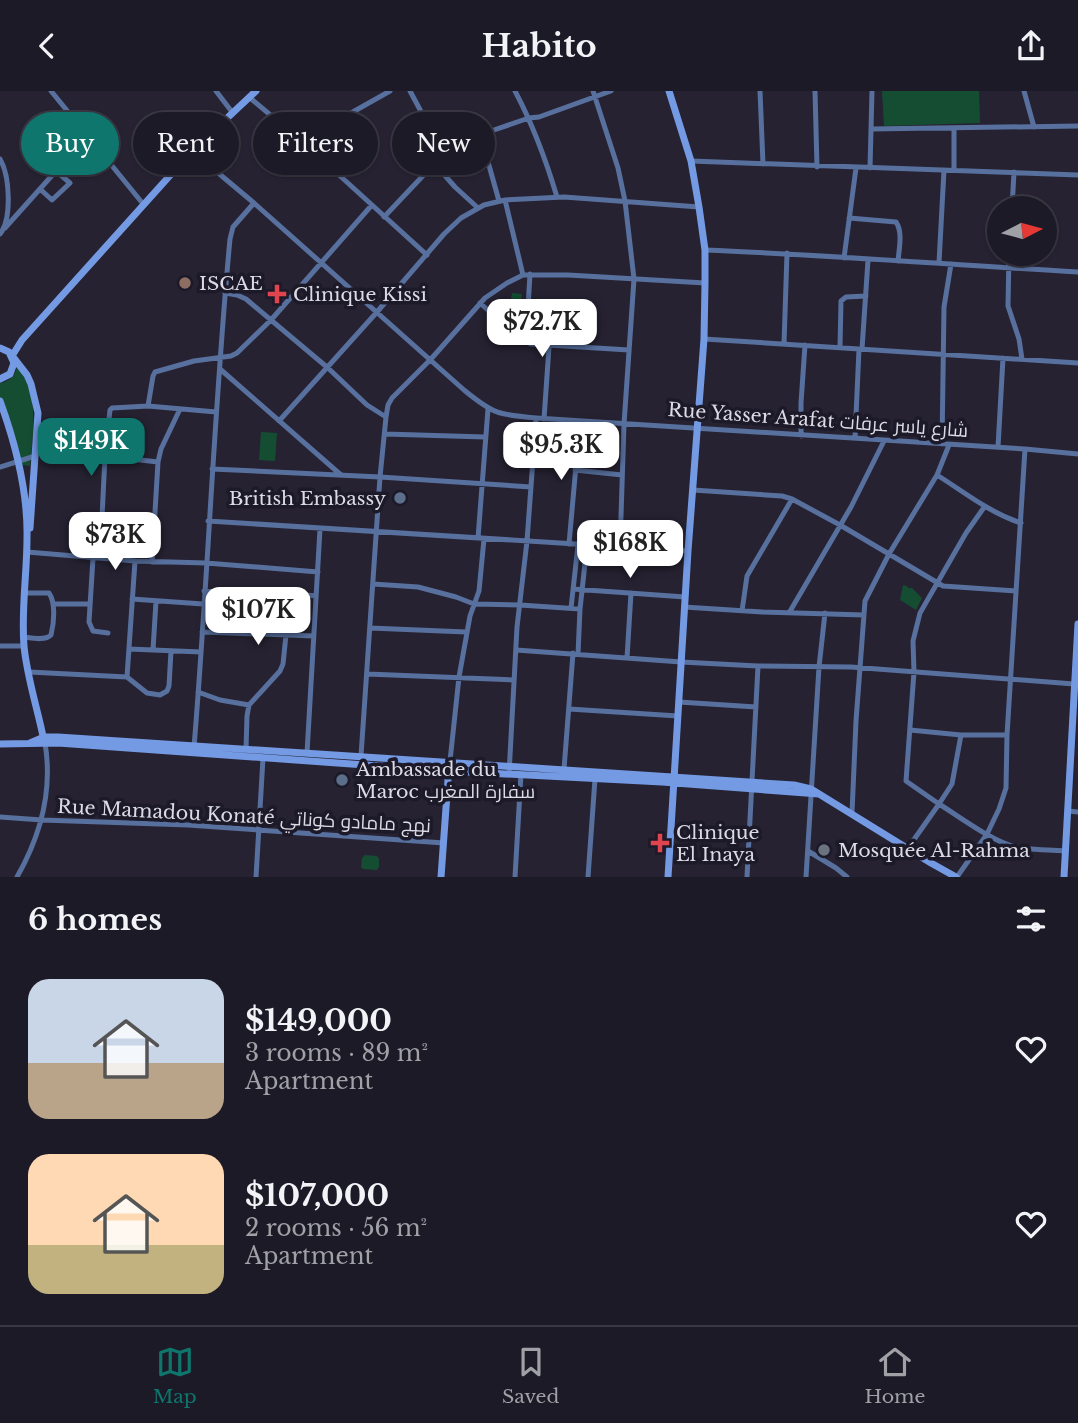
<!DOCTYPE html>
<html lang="en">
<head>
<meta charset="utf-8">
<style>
  :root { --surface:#1c1a26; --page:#292732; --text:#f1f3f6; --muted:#a0a1a7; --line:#3a3843; --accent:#0f766e }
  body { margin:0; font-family:"Libre Baskerville",Cairo,serif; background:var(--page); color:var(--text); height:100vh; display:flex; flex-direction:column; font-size:26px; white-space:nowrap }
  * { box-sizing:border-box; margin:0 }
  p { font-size:23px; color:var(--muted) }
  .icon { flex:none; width:38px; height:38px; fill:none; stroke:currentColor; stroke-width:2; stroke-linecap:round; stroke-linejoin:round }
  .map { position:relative; height:786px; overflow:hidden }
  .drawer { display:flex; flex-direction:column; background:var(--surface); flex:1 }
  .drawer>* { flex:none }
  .top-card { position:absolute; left:21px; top:21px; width:700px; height:63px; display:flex; gap:14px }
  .needle { width:46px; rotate:84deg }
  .fabs { position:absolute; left:987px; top:105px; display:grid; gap:14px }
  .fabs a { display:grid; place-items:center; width:70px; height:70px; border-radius:50%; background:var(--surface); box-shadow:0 2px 5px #0004,0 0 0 2px var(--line); font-size:35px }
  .price { position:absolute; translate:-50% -60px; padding:0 16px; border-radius:14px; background:#fff; color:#222; font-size:23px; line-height:46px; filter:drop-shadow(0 2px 4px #0008) }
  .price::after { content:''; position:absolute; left:50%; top:42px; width:21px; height:16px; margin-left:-10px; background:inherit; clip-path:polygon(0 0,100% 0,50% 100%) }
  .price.on { background:var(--accent); color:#fff }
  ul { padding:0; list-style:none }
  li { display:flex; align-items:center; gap:21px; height:175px; padding:0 28px }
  li span { display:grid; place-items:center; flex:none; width:196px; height:140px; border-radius:21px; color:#555 }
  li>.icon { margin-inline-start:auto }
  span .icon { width:84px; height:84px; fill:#fffc; stroke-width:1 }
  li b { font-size:30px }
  h2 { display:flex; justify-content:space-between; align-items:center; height:84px; padding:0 28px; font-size:30px }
  .chip { padding:0 24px; border-radius:32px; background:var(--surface); box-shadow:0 2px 5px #0004,0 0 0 2px var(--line); font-size:24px; line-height:63px }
  .chip.on { background:var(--accent); color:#fff }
  header { display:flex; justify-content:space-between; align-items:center; height:91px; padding:0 28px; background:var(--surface); font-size:32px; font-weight:700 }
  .menu { display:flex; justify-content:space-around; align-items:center; height:98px; border-top:2px solid var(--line); background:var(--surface); font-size:19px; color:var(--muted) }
  .menu a { display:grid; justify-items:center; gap:4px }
  .menu .on { color:var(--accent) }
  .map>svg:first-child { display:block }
</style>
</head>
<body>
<header><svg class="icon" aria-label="back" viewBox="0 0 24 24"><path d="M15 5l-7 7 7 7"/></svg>Habito<svg class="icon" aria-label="share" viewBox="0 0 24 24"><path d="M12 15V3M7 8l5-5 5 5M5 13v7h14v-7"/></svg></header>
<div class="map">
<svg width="1078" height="786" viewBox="0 0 1078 786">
  <rect width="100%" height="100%" fill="#262232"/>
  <path fill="#154d33" d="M882,0H979L980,32L884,35Z
    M512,202L522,203L520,223L509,222Z
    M17,276C40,304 33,341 30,375L22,374L0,308V292C9,291 15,285 17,276Z
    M261,341L277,342L275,370L259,369Z
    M903,494L907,495L908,497H912L922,507L916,519L900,509Z
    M365,764L377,765L379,768V776L377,779L363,778L361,776L362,767Z"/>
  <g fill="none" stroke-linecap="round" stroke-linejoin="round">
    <path stroke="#58709e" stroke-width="5" d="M51,0L144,114
      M216,0L232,21
      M410,0L425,28L433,67L440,79L455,96L478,117
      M515,0C533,34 546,69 557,106
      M593,0L618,77L625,110L634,188L624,333L620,456
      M760,0L763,73
      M815,0L817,76
      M1024,0L1034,36
      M249,6L305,53L427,164
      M871,38L1078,35
      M481,46L499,110
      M305,53L351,22L390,0
      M192,60L254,112L464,299C493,323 499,324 536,327L1025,358L1078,363
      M0,68C10,85 12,128 0,143
      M691,70L1078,84
      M870,77L872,0
      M954,79V37
      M505,109L523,184
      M1012,117L1014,81
      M384,126L435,72L494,39L529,27L539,26L611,0
      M849,127L896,131C903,141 899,158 898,170
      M5,137L56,80L70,92L52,109L40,98
      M705,159C829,164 954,174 1078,181
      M1009,163L1008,215L1019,248L1022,268
      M844,167L856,77
      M939,172L944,79
      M225,202L237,204L246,208L328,277L367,314L386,326
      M480,212L519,247L531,253L629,259
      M704,248L1078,272
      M526,251L530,183
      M784,253L787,162
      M840,256L841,210L846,206L866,205
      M862,258L868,169
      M220,278L341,384
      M148,315L153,285L155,281L194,270L231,265L237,262L271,229L371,115
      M544,328L549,256
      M279,330L377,221L444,143L461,127L484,114L505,109L564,106L699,116
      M385,343L485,346
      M801,345V312L805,254
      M855,347L859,258
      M942,353L944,216L951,173
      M998,356L1003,267
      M105,365L158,371
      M0,376L35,365
      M212,378L380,386L531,396
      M575,379L622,384
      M937,384C964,401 990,422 1021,432
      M693,399L782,405L792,408L840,434L943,495L1016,500
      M208,430L688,460
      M478,447L488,318
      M569,453L580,330
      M27,461L135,470L206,472L318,481
      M93,467L89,531L93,540L108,542
      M100,467L105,365L110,319L112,317L148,315L216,321
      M152,471L158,371L161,358L180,318
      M373,493L418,496L456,506L474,513L520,514L580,518
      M573,498L685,506
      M204,500L232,502
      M132,508L203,513
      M53,513H90
      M684,516L762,521L864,524
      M571,517L578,454
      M742,520L747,485L792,408
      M789,522L851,416L884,350
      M370,537L466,541
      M202,541L314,545
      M246,543L252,525L265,503L277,501L316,505
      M24,546C32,547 45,550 51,544C54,532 56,512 49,502H24
      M0,555H24
      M129,558L201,561
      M153,559L156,510
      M516,559L681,571L758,575L851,576L1074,593
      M578,563L580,518L587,454
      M627,567L631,502
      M29,581L127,586L147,602L160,604L167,600L169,595L171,560
      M367,583L514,589
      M127,586L135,470
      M198,601L220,609L249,614
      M679,611L756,616
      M569,618L678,625
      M910,639L961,644H1007
      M961,644L952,693L939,713C960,726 993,751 1016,756C1032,759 1050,759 1066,760
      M194,656C208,487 214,317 230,148L233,136L254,112
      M246,658L247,625L249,614L280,580L283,573L286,544
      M307,662L320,438
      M361,665L380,386L386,326L388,314L392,307L431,268L485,207L507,192L523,184H568L705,192
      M450,670L459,586L470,525L479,500L484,448
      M564,678L573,562
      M509,683L517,536L527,450L536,327
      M1068,720L1078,721
      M852,722L856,630L865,510L889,463L937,384L949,354
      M0,726L42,729L188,734L444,752
      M908,757L939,713L906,690L914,581L913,550L920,522L966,442L985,415
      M808,760L836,777L847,786
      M17,786C41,744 53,700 45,652
      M256,786L263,667
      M515,786L521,683
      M588,786L595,688
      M747,786L758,575
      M806,786L819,576L825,522
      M957,786L987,743L999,718L1006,697L1007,644L1025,358"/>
    <path stroke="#749ae4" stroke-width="7" d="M0,257L9,261L14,272L10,283L0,288
      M12,265L22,249L192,60L256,0
      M13,266L27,284L31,293L38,322L30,437
      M0,310C16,354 28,401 27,447C27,483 21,519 24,555C27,587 38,619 44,650
      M30,652L44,646H58L794,694L811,698L931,772L956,786
      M0,653L58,652L449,680L662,691L819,703
      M441,786L449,675
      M668,786L688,460L704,248L705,192V159L699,116L691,70L669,0
      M1064,786L1078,533"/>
  </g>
  <circle fill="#8d6e63" stroke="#1c1928" stroke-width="2.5" cx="185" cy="192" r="7"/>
  <g fill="#e0444e" stroke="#1c1928" stroke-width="2.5">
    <path d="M273.5 192.5h7v7h7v7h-7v7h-7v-7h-7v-7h7z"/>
    <path d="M656.5 741.5h7v7h7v7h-7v7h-7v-7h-7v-7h7z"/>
  </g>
  <g fill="#5c6f8a" stroke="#1c1928" stroke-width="2.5">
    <circle cx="400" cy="407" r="7"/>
    <circle cx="342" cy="689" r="7"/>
  </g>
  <circle fill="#6b7280" stroke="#1c1928" stroke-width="2.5" cx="824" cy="759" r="7"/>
  <g text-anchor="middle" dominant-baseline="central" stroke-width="7" stroke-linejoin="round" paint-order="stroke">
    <g font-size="19" fill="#dcdbe5" stroke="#1c1928" text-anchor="start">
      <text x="199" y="192">ISCAE</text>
      <text x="293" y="203">Clinique Kissi</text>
      <text x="386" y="407" text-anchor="end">British Embassy</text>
      <text x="356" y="678">Ambassade du<tspan x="356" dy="22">Maroc سفارة المغرب</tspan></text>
      <text x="676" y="741">Clinique<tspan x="676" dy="22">El Inaya</tspan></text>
      <text x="838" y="759">Mosquée Al-Rahma</text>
    </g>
    <g font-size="19" fill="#dcdbe5" stroke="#1c1928">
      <text transform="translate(818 329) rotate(4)">Rue Yasser Arafat شارع ياسر عرفات</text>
      <text transform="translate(244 725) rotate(3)">Rue Mamadou Konaté نهج مامادو كوناتي</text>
    </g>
  </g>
</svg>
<div class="fabs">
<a><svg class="needle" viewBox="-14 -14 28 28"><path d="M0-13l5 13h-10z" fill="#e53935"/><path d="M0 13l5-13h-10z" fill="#a0a1a7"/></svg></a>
</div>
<b class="price" style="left:542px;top:268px">$72.7K</b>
<b class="price on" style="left:91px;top:387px">$149K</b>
<b class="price" style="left:561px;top:391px">$95.3K</b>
<b class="price" style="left:115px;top:481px">$73K</b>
<b class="price" style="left:630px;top:489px">$168K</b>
<b class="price" style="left:258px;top:556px">$107K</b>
<div class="top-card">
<a class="chip on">Buy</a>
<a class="chip">Rent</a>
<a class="chip">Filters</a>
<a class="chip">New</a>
</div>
</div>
<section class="drawer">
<h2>6 homes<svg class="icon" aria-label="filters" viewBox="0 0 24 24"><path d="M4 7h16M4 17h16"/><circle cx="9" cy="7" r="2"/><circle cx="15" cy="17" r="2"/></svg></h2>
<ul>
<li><span style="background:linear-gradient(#c9d6e8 60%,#b9a48a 0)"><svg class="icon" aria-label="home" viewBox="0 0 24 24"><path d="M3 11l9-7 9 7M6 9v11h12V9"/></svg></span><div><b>$149,000</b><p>3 rooms · 89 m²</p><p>Apartment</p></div><svg class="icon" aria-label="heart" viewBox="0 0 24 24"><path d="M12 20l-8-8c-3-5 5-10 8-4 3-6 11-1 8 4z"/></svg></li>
<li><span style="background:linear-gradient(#ffd9b3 65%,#c2b280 0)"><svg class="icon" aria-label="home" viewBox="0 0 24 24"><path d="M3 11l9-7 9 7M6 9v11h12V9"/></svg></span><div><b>$107,000</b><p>2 rooms · 56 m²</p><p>Apartment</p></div><svg class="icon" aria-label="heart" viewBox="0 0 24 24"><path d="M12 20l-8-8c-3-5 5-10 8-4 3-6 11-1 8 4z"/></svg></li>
</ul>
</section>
<nav class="menu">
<a class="on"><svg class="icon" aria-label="map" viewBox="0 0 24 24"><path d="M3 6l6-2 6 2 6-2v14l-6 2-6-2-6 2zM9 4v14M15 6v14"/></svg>Map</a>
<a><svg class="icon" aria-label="saved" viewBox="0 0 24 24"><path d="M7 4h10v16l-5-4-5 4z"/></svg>Saved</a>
<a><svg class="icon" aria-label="home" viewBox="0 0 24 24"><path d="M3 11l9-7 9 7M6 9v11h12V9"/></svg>Home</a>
</nav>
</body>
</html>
